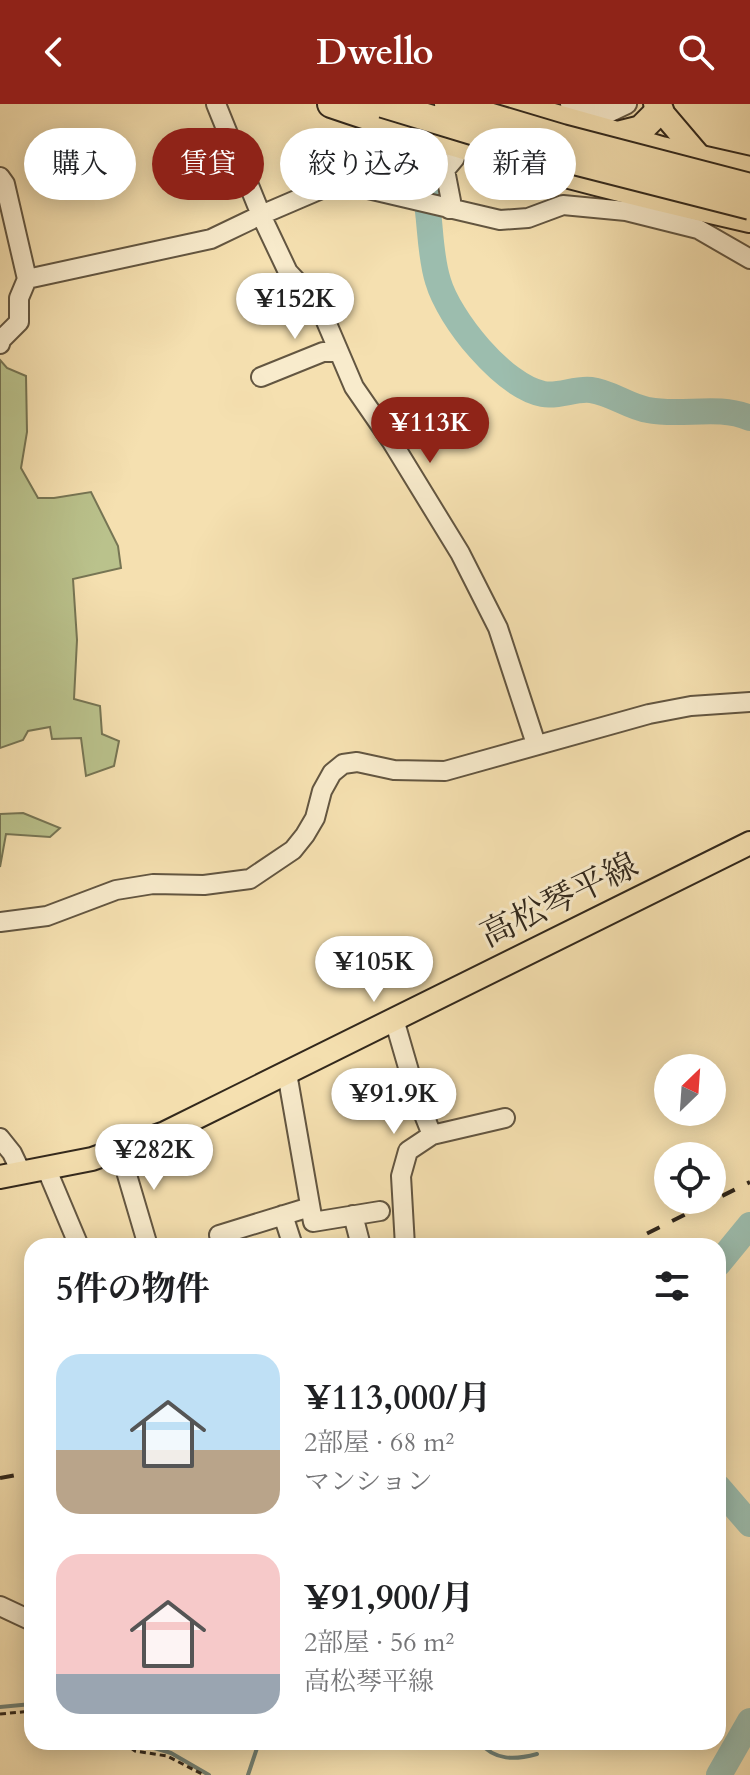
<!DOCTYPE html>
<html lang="ja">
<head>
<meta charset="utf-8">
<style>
  :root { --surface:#fff; --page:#f2f2f2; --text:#202124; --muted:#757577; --accent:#8f2418 }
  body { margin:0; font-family:Cardo,"Noto Serif JP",serif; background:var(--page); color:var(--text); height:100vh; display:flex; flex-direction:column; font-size:30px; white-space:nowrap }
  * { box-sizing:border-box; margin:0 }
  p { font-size:26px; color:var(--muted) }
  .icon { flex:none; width:44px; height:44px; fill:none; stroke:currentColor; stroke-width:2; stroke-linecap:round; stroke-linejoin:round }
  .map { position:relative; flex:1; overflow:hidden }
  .details { position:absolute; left:24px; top:1134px; width:702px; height:512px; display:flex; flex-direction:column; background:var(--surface); border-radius:24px; box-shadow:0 4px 20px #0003 }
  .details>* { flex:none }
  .hud { position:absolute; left:24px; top:24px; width:702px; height:72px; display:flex; gap:16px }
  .needle { width:52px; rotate:25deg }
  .buttons { position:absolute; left:654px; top:950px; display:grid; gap:16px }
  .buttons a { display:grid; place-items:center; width:72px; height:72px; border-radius:50%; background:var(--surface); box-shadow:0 4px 20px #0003; font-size:40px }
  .price { position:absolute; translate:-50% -68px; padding:0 18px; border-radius:28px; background:#fff; color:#222; font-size:26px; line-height:52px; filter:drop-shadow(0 2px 4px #0008) }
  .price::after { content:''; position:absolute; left:50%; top:48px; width:24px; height:18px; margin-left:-12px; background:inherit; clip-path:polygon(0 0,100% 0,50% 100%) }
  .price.active { background:var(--accent); color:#fff }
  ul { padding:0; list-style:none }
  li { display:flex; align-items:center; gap:24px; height:200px; padding:0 32px }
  li span { display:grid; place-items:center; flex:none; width:224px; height:160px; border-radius:24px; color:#555 }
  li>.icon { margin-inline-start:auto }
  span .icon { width:96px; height:96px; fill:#fffc; stroke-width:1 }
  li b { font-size:34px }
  h2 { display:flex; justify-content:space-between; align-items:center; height:96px; padding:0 32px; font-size:34px }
  .chip { padding:0 28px; border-radius:36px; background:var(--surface); box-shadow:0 4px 20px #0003; font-size:28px; line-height:72px }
  .chip.active { background:var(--accent); color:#fff }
  header { display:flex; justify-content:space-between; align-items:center; height:104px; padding:0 32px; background:var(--accent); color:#fff; font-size:36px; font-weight:600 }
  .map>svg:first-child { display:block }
</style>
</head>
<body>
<header><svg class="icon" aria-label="back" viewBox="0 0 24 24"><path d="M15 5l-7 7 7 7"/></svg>Dwello<svg class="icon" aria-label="search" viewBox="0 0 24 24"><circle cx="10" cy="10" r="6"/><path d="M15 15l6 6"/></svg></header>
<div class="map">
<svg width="750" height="1671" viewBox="0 0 750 1671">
  <rect width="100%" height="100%" fill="#f5e0b0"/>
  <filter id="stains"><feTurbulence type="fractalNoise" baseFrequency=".0025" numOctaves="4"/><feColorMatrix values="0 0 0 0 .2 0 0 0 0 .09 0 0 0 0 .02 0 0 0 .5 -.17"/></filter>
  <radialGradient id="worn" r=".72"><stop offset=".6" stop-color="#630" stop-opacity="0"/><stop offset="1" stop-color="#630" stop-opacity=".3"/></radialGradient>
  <path fill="#bac28c" stroke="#767554" stroke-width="2" d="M0,256L7,264L26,272L27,328L21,364L38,394H54L91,388L118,442L121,464L73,475L77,536L74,595L100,602L102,630L119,637L114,662L86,672L81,634L52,635L50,623L28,627L23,636L0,644Z
    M23,709L60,724L50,733L6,730L0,763V710Z"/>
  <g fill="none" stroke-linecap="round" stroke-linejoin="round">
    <path stroke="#728174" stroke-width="4" d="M0,1603L32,1600
      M134,1638L171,1649L209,1671
      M479,1638C495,1657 515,1656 537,1650
      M248,1671L259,1638"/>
    <path stroke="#9cbdae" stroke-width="26" d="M399,6C404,34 420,59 425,87C431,116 429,149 438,177C449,215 503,282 543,290C559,293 575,284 591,286C610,288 629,303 648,306C682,313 717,300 750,314
      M718,1160L750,1121
      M718,1383L750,1420
      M719,1671L750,1617"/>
    <defs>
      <path id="minor" d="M570,0L606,10L627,0
        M0,73L5,80L27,175L211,135L261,111L216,0
        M449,105L451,97L445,66L455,54
        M0,240L1,236L19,218V194L27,175
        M261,273L323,248H337
        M536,640L498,524L460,449L392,338L354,283L319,201L288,168L261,111L324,84L351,81L500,116L528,114L563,101L626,107L698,125L750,155
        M0,818L47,812L116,786L153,780L204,781L250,775L293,746L305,731L315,714L322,687L332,669L343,660L357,658L394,666L445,667L649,610L691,602L750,598
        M394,915L416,991L432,1031
        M287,969L313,1118L380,1107
        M0,1034L12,1049L22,1070
        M120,1047L148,1142
        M47,1066L79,1142
        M283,1111L293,1142
        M353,1111L361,1142
        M223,1142L219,1131L310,1103
        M405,1142L401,1072L408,1047L432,1031L505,1014
        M0,1502L32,1517"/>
      <path id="major" d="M655,0L706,60
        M0,1073L92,1055L165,1029L750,739"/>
      <path id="highway" d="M331,0C468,47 609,83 750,115
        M507,0L617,31L641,25L660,6
        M614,32L661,46L750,66"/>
    </defs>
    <use href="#minor" stroke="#635641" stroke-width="22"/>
    <use href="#major" stroke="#32281c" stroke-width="26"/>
    <use href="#highway" stroke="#32281c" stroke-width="30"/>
    <path stroke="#32281c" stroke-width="3" stroke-dasharray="6 4" stroke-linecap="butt" d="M0,1610L32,1607
      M123,1638L135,1647L167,1652L204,1671"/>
    <use href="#minor" stroke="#f8ebcc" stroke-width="18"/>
    <use href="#major" stroke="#f5e0b0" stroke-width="22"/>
    <use href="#highway" stroke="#f5e0b0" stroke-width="26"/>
    <path stroke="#32281c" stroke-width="4" stroke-dasharray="14 14" stroke-linecap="butt" d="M622,1142L750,1078
      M0,1374L32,1368"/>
    <defs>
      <path id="highway-bridge" d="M383,0L558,53L750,102
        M448,0L562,34L750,83"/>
    </defs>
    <use href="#highway-bridge" stroke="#32281c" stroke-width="30" stroke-linecap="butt"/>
    <use href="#highway-bridge" stroke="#f5e0b0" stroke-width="26"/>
  </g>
  <g text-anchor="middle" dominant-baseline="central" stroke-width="6" stroke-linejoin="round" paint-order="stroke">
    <g font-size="34" fill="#32281c" stroke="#f8ebcc">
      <text transform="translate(559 796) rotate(-26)">高松琴平線</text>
    </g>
  </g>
  <rect width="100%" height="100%" filter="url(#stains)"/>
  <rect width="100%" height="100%" fill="url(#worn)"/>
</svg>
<div class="buttons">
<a><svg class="needle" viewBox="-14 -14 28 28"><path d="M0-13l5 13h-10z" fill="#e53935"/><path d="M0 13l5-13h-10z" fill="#757577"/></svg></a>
<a><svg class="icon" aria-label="locate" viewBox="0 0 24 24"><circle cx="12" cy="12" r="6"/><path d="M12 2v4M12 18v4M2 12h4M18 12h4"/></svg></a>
</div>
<b class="price" style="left:295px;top:237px">¥152K</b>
<b class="price active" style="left:430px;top:361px">¥113K</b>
<b class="price" style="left:374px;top:900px">¥105K</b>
<b class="price" style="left:394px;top:1032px">¥91.9K</b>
<b class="price" style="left:154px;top:1088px">¥282K</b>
<div class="hud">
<a class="chip">購入</a>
<a class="chip active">賃貸</a>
<a class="chip">絞り込み</a>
<a class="chip">新着</a>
</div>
<section class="details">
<h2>5件の物件<svg class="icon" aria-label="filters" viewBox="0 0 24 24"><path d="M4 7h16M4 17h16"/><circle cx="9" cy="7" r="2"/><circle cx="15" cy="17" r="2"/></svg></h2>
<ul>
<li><span style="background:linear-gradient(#bfe0f5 60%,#b9a48a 0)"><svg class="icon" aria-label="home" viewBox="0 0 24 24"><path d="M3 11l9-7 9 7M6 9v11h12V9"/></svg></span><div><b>¥113,000/月</b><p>2部屋 · 68 m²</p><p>マンション</p></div></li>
<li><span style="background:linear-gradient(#f6c9c9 75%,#9aa5b1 0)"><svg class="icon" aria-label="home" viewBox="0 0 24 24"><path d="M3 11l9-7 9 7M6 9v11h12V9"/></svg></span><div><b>¥91,900/月</b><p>2部屋 · 56 m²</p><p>高松琴平線</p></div></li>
</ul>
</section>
</div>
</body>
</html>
